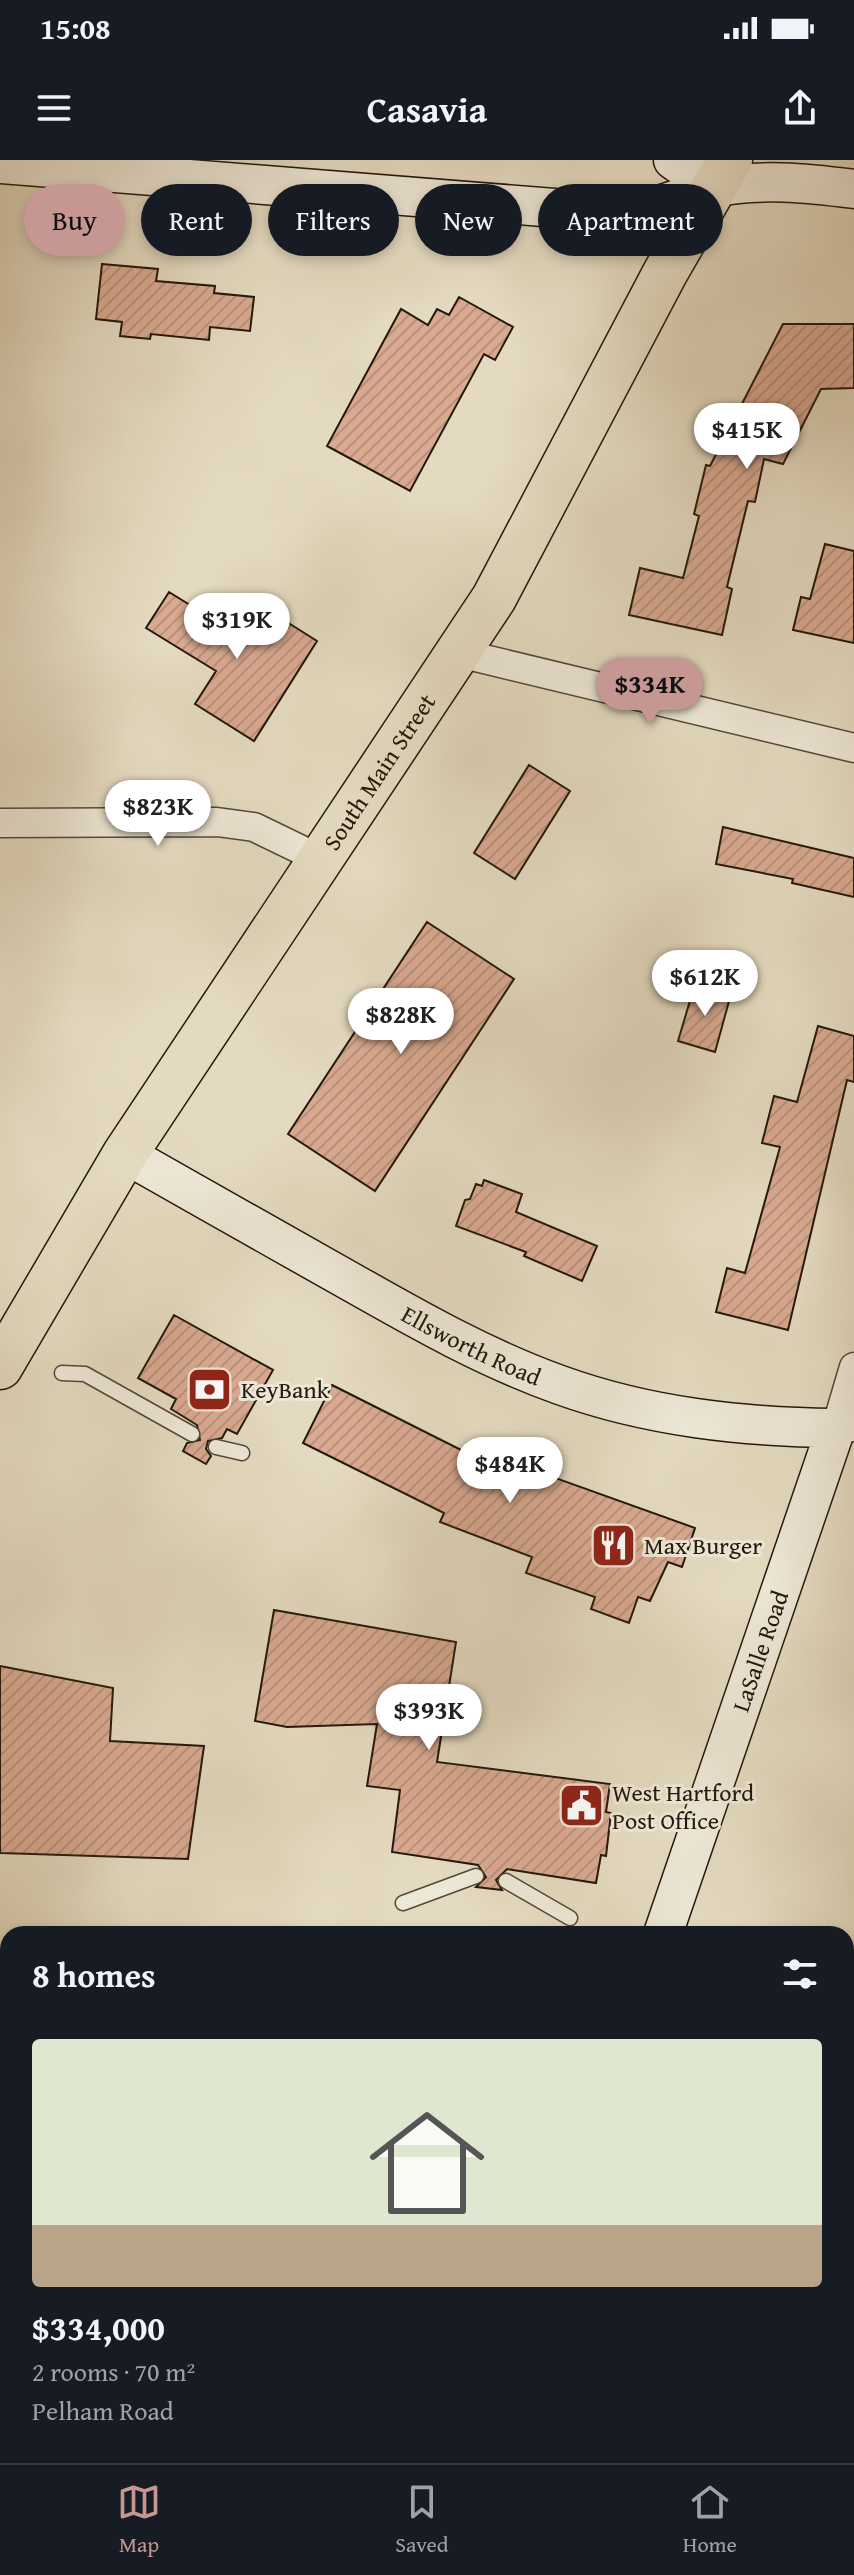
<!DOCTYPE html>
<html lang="en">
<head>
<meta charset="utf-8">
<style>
  :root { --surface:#171b24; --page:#20242c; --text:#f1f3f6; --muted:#9ea1a6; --line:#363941; --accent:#c59692 }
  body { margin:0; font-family:"Gentium Book Plus",serif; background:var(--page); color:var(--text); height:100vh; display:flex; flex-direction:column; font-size:30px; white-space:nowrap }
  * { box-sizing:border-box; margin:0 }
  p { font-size:26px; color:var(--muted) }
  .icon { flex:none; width:44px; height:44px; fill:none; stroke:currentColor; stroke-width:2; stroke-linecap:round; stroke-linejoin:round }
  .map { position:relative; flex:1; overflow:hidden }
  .panel { position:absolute; left:0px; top:1766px; width:854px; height:538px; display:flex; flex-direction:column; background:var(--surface); border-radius:24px 24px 0 0; box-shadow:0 4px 12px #0003 }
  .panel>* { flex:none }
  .top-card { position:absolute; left:24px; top:24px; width:806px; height:72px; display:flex; gap:16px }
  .price { position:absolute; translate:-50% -68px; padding:0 18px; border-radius:28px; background:#fff; color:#222; font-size:26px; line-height:52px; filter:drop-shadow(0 2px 4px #0008) }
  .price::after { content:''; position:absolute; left:50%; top:48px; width:24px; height:18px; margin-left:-12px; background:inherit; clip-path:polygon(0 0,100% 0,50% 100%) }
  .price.on { background:var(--accent); color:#111 }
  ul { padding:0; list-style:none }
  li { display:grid; align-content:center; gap:16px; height:424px; padding:0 32px }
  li+li { border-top:2px solid var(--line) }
  li span { display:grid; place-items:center; height:248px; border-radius:8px; color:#555 }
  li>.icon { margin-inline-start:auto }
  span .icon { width:144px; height:144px; fill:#fffc; stroke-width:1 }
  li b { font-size:34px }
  h2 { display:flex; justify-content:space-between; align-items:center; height:96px; padding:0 32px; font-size:34px }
  .pill { padding:0 28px; border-radius:36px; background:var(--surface); box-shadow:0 4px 12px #0003; font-size:28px; line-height:72px }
  .pill.on { background:var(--accent); color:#111 }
  .status { display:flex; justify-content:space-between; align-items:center; height:56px; padding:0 40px; background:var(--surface); direction:ltr }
  .status svg { height:22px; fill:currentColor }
  header { display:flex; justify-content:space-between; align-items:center; height:104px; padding:0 32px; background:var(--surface); font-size:36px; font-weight:700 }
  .dock { display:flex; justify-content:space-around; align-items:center; height:112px; border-top:2px solid var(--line); background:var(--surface); font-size:22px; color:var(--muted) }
  .dock a { display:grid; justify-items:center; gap:4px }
  .dock .on { color:var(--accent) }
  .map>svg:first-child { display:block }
</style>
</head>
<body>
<div class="status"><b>15:08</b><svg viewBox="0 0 49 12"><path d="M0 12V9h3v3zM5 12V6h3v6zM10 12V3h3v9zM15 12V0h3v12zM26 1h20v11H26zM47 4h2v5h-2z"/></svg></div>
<header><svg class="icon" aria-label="menu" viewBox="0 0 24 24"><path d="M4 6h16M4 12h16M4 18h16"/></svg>Casavia<svg class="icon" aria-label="share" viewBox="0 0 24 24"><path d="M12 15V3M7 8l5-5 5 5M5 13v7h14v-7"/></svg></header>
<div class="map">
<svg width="854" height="2303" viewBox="0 0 854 2303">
  <defs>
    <pattern id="building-hatch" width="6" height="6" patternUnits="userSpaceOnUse" patternTransform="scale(2)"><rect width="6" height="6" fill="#d9a990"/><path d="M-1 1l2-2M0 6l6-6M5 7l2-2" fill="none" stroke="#ba917b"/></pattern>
  </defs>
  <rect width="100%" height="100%" fill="#e4dac0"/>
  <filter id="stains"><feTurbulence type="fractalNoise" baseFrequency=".0025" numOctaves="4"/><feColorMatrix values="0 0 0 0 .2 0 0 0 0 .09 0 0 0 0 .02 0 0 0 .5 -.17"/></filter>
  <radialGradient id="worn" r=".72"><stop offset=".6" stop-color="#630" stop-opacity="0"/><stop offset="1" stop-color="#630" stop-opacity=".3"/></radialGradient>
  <path fill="url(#building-hatch)" stroke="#23180c" stroke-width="2" d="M102,104L158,109L156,121L215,126L214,133L254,137L250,171L210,167L209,180L151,174L150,179L120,176L122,162L96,159Z
    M459,137L513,167L495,200L484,194L410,331L327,286L401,149L428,165L437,149L449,155Z
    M783,164H854V228L821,229L783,304L764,299L755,342L748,341L727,427L732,429L722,475L629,455L640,408L683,418L699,356L694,354L706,305L710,306Z
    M825,384L854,391V483L793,470L801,437L810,439Z
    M169,432L240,476L260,445L317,481L254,581L195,544L216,511L146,468Z
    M529,605L570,631L515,719L474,693Z
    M723,667L854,698V737L792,723L793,719L716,704Z
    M427,762L514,819L375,1031L288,974Z
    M695,824L731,834L715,892L678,881Z
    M818,866L854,876V922L847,920L788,1170L716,1152L727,1108L745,1113L780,987L762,983L774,936L797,942Z
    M484,1020L522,1034L516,1052L597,1086L582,1121L524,1096L526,1092L456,1066L465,1040L470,1039L476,1024L482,1026Z
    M174,1155L273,1210L237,1274L227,1269L222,1278L208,1281L206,1289L211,1296L206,1304L183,1291L187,1283L200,1280L197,1265L171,1249L176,1239L138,1218Z
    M332,1225L467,1293L469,1287L695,1368L682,1407L668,1402L650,1441L638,1437L629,1463L591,1449L595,1437L526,1413L532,1397L440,1362L444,1353L303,1283Z
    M274,1450L456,1482L437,1602L610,1624L606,1652L611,1653L606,1696L601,1695L596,1723L507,1709L496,1720L502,1730L476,1727L486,1717L478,1705L392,1692L400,1630L367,1626L377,1564L287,1567L255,1561Z
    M0,1506L113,1528L110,1581L204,1586L188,1699L0,1693Z"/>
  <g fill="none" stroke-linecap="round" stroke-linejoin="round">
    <defs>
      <path id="lane" d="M62,1213L85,1214L192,1274
        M216,1287L242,1293
        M506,1721L570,1758
        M403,1743L476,1716
        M824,2303L825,2296"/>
      <path id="street" d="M459,493L854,588
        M0,663L217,662L254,667L320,699
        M853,1267L836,1268L854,1207
        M846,1834H854"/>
      <g id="secondary">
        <path d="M673,0L713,28"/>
        <path d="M0,4L618,53C652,51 680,36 713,28C759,18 807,23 854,29"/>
        <path id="s1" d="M125,994C201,1037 276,1080 353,1123C420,1161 487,1199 560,1225C649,1257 742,1267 836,1268L663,1774"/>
        <path d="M584,2296V2303"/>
      </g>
      <g id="primary">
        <path id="s2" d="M0,1207L125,994L494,438L665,113L730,0"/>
      </g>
    </defs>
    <use href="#lane" stroke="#534839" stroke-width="17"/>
    <use href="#street" stroke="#534839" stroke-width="31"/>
    <use href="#secondary" stroke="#23180c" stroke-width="41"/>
    <use href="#primary" stroke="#23180c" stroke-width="47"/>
    <use href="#lane" stroke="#ede7d6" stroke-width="14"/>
    <use href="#street" stroke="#ede7d6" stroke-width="28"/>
    <use href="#secondary" stroke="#ede7d6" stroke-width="38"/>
    <use href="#primary" stroke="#e4dac0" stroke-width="44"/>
  </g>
  <defs>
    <symbol id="bank-square" viewBox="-11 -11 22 22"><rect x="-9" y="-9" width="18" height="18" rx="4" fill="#8f2418" stroke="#ede7d6"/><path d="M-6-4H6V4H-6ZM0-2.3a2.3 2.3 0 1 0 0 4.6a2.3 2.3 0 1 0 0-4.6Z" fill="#fff"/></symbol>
    <symbol id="restaurant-square" viewBox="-11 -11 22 22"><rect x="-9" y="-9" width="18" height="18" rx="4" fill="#8f2418" stroke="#ede7d6"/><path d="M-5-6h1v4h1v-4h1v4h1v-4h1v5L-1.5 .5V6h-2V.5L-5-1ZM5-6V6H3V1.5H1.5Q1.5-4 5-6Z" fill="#fff"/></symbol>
    <symbol id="civic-square" viewBox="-11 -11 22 22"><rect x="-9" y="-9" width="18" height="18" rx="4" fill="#8f2418" stroke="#ede7d6"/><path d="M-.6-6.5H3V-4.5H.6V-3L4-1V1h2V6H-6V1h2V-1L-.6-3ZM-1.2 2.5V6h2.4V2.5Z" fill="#fff"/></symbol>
  </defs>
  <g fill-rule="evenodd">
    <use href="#bank-square" x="184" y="1204" width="51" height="51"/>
    <use href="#restaurant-square" x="588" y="1360" width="51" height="51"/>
    <use href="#civic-square" x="556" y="1620" width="51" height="51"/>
  </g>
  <g text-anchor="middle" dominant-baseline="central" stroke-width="6" stroke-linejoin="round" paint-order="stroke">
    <g font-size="24" fill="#23180c" stroke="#ede7d6">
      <text stroke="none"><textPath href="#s2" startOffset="706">South Main Street</textPath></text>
      <text stroke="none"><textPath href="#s1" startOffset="396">Ellsworth Road</textPath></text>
      <text transform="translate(760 1491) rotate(-71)">LaSalle Road</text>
    </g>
    <g font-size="24" fill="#23180c" stroke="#ede7d6" text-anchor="start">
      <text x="241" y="1229">KeyBank</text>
      <text x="644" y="1385">Max Burger</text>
      <text x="612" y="1632">West Hartford<tspan x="612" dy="28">Post Office</tspan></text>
    </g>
  </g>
  <rect width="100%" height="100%" filter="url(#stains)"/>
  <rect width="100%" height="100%" fill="url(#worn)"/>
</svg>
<b class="price" style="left:747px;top:311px">$415K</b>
<b class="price" style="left:237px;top:501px">$319K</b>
<b class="price on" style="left:650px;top:566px">$334K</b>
<b class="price" style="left:158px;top:688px">$823K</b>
<b class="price" style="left:705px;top:858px">$612K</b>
<b class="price" style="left:401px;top:896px">$828K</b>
<b class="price" style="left:510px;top:1345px">$484K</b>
<b class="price" style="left:429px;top:1592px">$393K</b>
<div class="top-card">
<a class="pill on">Buy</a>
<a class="pill">Rent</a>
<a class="pill">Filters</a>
<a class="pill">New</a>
<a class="pill">Apartment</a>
</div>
<section class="panel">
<h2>8 homes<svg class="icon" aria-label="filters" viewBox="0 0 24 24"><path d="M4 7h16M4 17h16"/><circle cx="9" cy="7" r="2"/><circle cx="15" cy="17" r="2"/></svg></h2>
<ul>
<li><span style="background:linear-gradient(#dfe7d0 75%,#b9a48a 0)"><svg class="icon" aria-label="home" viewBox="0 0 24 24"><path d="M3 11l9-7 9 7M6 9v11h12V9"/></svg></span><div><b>$334,000</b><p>2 rooms · 70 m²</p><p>Pelham Road</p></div></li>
</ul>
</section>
</div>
<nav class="dock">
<a class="on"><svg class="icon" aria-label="map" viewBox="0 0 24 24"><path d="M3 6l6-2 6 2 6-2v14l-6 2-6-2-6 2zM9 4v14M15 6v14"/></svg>Map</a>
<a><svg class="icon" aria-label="saved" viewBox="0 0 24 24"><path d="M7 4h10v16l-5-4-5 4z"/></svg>Saved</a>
<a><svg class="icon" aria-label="home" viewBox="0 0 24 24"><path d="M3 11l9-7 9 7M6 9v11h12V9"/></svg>Home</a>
</nav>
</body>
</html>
